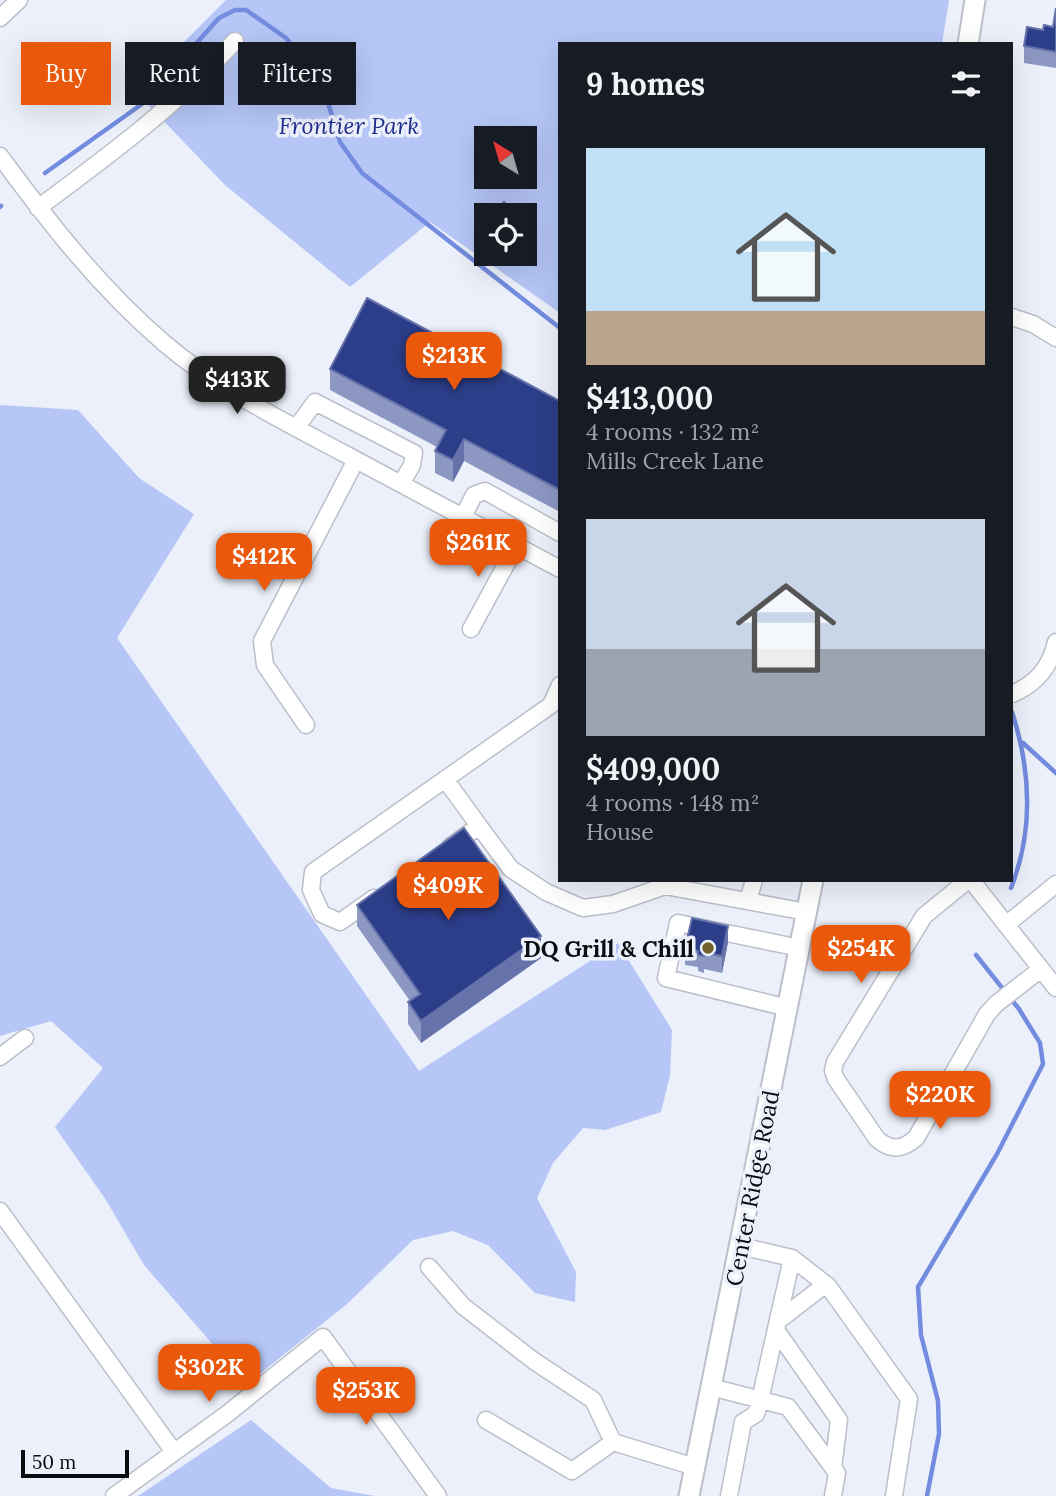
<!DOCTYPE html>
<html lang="en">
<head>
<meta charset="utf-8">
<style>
  :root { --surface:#171b24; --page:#20242c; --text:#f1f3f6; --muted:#9ea1a6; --accent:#ea580c }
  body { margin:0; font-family:Lora,serif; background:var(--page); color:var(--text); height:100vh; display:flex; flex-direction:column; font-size:26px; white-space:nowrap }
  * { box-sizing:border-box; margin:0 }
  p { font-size:23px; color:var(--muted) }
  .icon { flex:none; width:38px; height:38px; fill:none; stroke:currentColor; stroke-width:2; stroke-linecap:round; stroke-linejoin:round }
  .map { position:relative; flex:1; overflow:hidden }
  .sheet { position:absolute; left:558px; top:42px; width:455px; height:840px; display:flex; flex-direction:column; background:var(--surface); border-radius:0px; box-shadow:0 7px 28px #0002 }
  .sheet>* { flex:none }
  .guide { position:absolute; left:21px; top:42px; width:432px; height:63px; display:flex; gap:14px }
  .needle { width:46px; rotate:323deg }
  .buttons { position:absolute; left:474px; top:126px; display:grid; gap:14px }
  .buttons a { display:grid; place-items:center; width:63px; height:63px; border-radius:0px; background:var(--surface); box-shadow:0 7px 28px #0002; font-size:35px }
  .scale { position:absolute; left:21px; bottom:18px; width:108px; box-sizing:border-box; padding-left:7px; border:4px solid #0a0c0f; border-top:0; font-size:19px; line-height:24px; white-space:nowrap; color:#0a0c0f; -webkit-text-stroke:5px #ecf0fa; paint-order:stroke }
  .price { position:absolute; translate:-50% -60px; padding:0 16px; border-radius:14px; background:var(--accent); color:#fff; font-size:23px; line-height:46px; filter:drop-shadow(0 2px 4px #0008) }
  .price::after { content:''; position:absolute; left:50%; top:42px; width:21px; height:16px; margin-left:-10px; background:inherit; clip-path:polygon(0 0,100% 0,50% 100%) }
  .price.current { background:#222; color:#fff }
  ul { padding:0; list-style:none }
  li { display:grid; align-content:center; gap:14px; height:371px; padding:0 28px }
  li span { display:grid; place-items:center; height:217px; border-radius:0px; color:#555 }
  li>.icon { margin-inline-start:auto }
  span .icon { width:126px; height:126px; fill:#fffc; stroke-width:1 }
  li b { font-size:30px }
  h2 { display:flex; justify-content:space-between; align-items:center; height:84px; padding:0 28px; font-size:30px }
  .tag { padding:0 24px; border-radius:0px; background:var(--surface); box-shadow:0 7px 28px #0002; font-size:24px; line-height:63px }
  .tag.current { background:var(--accent); color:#fff }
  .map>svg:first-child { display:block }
</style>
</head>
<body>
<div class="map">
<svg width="1056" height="1496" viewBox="0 0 1056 1496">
  <rect width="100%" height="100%" fill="#ecf0fa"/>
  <path fill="#b5c6f7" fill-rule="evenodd" d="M226,0H949L942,44H560V313L430,222L350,287L225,185L135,91ZM486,138H525V177H486ZM486,215H525V254H486Z
    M0,405L78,410L139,478L194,514L117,638L419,1071L618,943L672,1030L670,1075L661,1112L605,1130L583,1128L553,1163L537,1198L576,1272L575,1302L535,1293L488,1245L453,1231L413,1240L347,1304L247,1384L144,1265L106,1200L55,1127L103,1068L51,1021L0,1036Z
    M251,1420L331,1488L375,1496H138Z"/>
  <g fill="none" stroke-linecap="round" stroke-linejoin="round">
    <path stroke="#738cdf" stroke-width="4.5" d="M45,173L142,104L219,18L235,10H246L286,38L323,86L340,142L362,173L560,328
      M0,207L1,206
      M1023,743L1056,773
      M1011,888C1034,830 1031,771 1012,712
      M927,1496L939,1434L938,1401L921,1335L918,1287L997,1154L1043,1064L1040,1043L1019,1009L976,955"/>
    <defs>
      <path id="minor" d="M0,18L19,0
        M0,156C50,224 100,288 164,343C218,389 283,421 345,454C417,492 488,531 560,569
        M38,208C108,156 176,106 235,41
        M1012,317L1033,324L1056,338
        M296,428L315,402L414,453L412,465L401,484
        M463,517L474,495L485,491L560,533
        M471,629L516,546
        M1012,694C1036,684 1050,668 1056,642
        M306,725L265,665L262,641L356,460
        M445,779L479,826
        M451,846L479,826L511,869L546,892L583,908L613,904L665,886L807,912
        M968,880L924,916L835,1062L833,1071L836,1079L877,1139C891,1151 902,1150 916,1138L987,1014L996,1004L1041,969
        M971,880L1056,988
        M374,898L340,922L322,914L311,890L313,872L551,705L560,685
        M748,901L754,880
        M1006,925L1056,884
        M788,1008L666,978L678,923L800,948
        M0,1057L25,1038
        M0,1211L174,1452
        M792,1258L828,1286L909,1399L894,1496
        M429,1267L463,1306L534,1361L593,1400L613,1442L695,1467
        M778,1321L826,1284
        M776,1330L839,1420L833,1468
        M711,1387L788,1407L837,1473L833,1496
        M486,1420L572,1471L613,1442
        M114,1496L227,1414L323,1337L438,1496
        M729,1496L743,1422L756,1414L760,1400L792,1258L740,1246"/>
      <path id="major" d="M968,44L975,0
        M689,1496L813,880"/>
    </defs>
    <use href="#minor" stroke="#bbbfc9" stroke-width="19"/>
    <use href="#major" stroke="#bbbfc9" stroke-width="23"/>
    <use href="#minor" stroke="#fff" stroke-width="16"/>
    <use href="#major" stroke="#fff" stroke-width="19"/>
  </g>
  <path fill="#8c97c2" d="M1056,8V68L1024,63V46L1043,30L1053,27Z
    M330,369L560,401V512L464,461L453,482L435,473V451L437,447L330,390Z
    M357,905L541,958L421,1043L408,1024V1002L410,1001L357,926Z
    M728,942L722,973L704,969V973L698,971V967L685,965V948Z"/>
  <path fill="#6673ab" d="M529,227V238L525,241V230Z
    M464,439V461L453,482V460Z
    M728,926V942L722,973V956Z
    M541,936V958L421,1043V1021Z"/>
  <path fill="#2c3e89" stroke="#6673ab" stroke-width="2" d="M1056,8V52L1024,46L1027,27L1043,30L1044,25L1053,27Z
    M504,202L517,215H491Z
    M367,298L560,401V490L464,439L453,460L435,451L446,430L330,369Z
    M464,828L541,936L421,1021L408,1002L420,994L357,905Z
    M692,918L728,926L722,956L704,953V956L698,955V951L685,948Z"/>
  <circle fill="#72602e" stroke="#ecf0fa" stroke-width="2.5" cx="708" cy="948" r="7"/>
  <g text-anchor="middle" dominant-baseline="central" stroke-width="7" stroke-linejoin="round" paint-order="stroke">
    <g font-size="23" font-style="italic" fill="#202f8e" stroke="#ecf0fa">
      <text x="349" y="125">Frontier Park</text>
    </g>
    <g font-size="23" font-weight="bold" fill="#0a0c0f" stroke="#ecf0fa" text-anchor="end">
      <text x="694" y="948">DQ Grill &amp; Chill</text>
    </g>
    <g font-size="23" fill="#0a0c0f" stroke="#ecf0fa">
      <text transform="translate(752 1188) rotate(-79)">Center Ridge Road</text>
    </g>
  </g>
</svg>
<div class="buttons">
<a><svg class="needle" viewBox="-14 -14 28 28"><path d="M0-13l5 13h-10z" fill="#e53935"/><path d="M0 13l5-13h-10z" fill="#9ea1a6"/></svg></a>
<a><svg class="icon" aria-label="locate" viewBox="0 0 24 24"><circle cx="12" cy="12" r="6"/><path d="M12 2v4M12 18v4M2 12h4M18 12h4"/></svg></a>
</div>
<div class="scale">50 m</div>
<b class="price" style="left:454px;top:392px">$213K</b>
<b class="price current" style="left:237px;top:416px">$413K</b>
<b class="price" style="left:478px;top:579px">$261K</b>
<b class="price" style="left:264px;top:593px">$412K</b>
<b class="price" style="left:448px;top:922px">$409K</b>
<b class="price" style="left:861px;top:985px">$254K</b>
<b class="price" style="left:940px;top:1131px">$220K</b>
<b class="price" style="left:209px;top:1404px">$302K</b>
<b class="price" style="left:366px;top:1427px">$253K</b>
<div class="guide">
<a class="tag current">Buy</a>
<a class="tag">Rent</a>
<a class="tag">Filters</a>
</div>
<section class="sheet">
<h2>9 homes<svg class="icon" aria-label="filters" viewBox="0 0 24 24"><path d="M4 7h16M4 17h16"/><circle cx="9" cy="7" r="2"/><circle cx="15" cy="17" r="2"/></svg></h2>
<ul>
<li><span style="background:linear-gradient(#bfe0f5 75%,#b9a48a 0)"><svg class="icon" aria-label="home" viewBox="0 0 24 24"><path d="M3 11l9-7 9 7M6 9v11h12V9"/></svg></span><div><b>$413,000</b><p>4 rooms · 132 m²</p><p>Mills Creek Lane</p></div></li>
<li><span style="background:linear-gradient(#c9d6e8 60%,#9aa5b1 0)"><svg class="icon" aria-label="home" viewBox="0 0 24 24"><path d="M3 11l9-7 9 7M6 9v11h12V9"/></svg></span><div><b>$409,000</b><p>4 rooms · 148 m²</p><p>House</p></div></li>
</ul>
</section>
</div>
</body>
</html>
